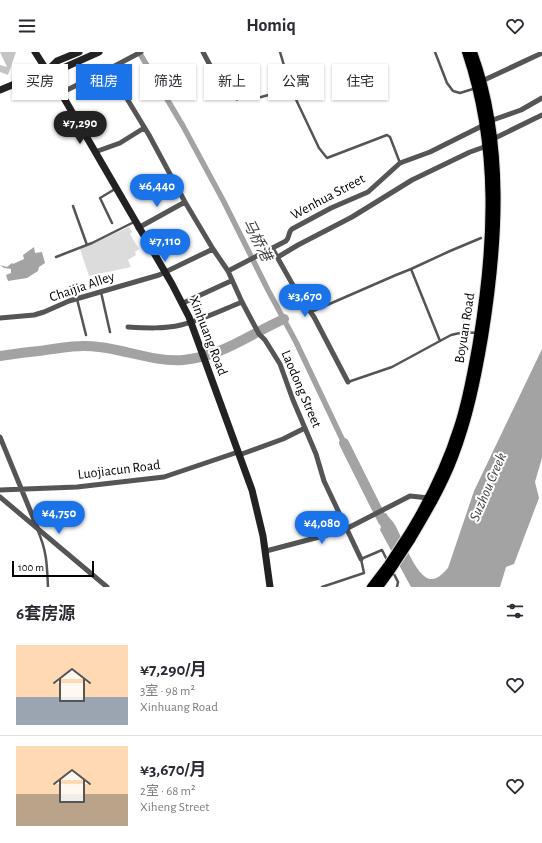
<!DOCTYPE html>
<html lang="zh">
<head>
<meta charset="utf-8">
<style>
  :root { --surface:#fff; --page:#f2f2f3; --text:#2b2b33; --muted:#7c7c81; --line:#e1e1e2; --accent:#1a73e8 }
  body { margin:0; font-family:"Alegreya Sans","Noto Sans SC",sans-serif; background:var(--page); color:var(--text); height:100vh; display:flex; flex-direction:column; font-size:15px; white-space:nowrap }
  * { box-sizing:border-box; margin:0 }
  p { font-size:13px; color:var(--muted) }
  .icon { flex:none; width:22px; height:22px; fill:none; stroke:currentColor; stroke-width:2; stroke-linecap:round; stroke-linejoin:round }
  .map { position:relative; height:535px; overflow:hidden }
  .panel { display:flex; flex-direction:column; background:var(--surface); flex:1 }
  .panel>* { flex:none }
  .banner { position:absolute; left:12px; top:12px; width:518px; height:36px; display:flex; gap:8px }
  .scale { position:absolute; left:12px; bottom:10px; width:82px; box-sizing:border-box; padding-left:4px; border:2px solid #000; border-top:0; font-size:11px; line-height:14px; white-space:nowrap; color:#000; -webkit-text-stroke:3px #fff; paint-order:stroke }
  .price { position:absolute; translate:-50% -34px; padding:0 9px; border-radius:14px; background:var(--accent); color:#fff; font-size:13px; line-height:26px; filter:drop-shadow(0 1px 2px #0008) }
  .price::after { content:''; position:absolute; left:50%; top:24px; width:12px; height:9px; margin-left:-6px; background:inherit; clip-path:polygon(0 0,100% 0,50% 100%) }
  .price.current { background:#222; color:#fff }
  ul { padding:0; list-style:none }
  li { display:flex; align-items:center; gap:12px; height:100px; padding:0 16px }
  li+li { border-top:1px solid var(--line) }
  li span { display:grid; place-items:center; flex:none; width:112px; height:80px; border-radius:0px; color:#555 }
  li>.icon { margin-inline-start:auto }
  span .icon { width:48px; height:48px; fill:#fffc; stroke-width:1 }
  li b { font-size:17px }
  h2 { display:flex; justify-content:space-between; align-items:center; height:48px; padding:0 16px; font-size:17px }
  .pill { padding:0 14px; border-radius:0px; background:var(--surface); box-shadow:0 1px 3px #0004; font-size:14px; line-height:36px }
  .pill.current { background:var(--accent); color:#fff }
  header { display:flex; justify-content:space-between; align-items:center; height:52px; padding:0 16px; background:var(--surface); font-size:18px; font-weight:600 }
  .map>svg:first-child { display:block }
</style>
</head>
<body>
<header><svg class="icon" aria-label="menu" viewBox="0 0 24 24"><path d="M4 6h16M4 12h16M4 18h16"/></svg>Homiq<svg class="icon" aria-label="heart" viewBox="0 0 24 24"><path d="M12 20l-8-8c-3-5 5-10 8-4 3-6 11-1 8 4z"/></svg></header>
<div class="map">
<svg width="542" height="535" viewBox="0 0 542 535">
  <rect width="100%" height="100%" fill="#fff"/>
  <path fill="#dcdcdc" d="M129,175L132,180L130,182L139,197L135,200L136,203L128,208L131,215L89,224L80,197Z"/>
  <path fill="#a3a3a3" d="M34,195L35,201L42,200L45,211L39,215L38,219L27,226L8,229L6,223L11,221V217L4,216L0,213L7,215L12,211L13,212L24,207L23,203Z
    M542,297V406L535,430L539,446L514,512L506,515L500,535H411L380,478L381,475L377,465L386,461C388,465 393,469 395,473C402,485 416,525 430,527C438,528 443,521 448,516L474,439Z"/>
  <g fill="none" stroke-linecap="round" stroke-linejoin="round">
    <path stroke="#a3a3a3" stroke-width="5.5" d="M139,0L183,74L224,150L268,238L296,290L344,391"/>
    <path stroke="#a3a3a3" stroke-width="10" d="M0,304C13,302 26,300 39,299C59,296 79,292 99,295C127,298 154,310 183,308C221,305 250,282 284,267
      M344,391L383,469"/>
  </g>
  <path fill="#c4c4c4" d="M0,0H16L8,23L0,20V13L7,15Z"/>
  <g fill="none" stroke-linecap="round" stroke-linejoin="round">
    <defs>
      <path id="primary" d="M408,482C429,448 446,413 458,375C467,348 472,318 477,290C493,192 498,95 466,0
        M411,488C427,461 443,434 454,405C469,366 477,326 484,285C499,192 506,90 473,0
        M371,535L387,514
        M379,535L390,520"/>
    </defs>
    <use href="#primary" stroke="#dbdbdb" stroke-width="10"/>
    <path stroke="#555" stroke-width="2.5" d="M280,0L291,37L319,96L327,106L387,83L390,85L400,111
      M435,0L447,31L453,39L460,41L476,36
      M237,46L261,45L291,37
      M73,154L87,193
      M112,171L100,146L115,137
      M56,205L92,191L134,170
      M101,240L110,280
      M77,247L86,283
      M311,260L396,223L411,217
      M440,289L411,217L450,199L481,186
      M348,330L392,315L451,283L464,280L477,281
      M38,479C47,500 47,513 48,535
      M393,520L398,530L397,535
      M322,535L364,521L361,507L382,498L388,510"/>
    <path stroke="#555" stroke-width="5" d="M203,0L212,17L237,46
      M109,17L149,83L185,150L213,197L228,219L242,250L259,282L265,288L280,312L293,348L316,402L324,429L361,507
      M482,29L542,1
      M61,41L109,17L141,0
      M490,69L521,58L542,46
      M493,87L542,63
      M95,100L120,91L144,76
      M138,176L185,150
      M272,196L298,242L314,265L348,330
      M278,205L298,193L352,165L412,128L470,100L487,94
      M228,219L286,189C290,185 288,180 292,177L331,156L368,140L400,111L430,100L484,73
      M183,251L231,229
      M0,266L34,263L44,260L69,249L159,223L213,197
      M128,275C146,276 164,277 181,273C202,268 222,258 242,250
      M0,385L37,475
      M239,403L283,387L305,376
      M0,438L77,435L164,425L238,400
      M0,445L107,535
      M266,499L342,479L410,444L429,446"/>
    <path stroke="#222" stroke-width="7" d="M35,0L61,41L172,232L189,265L252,438L263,484L270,535
      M47,19L57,9L79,0
      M0,38L46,19L61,17L99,0"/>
    <use href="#primary" stroke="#000" stroke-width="8"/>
    <defs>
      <path id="primary-bridge" d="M387,514L408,482
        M390,520L411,488"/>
    </defs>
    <use href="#primary-bridge" stroke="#dbdbdb" stroke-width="10" stroke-linecap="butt"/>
    <use href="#primary-bridge" stroke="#000" stroke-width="8"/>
  </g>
  <g text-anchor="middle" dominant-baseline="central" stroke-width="4" stroke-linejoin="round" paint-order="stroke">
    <g font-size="14" fill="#000" stroke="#fff">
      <text transform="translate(328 145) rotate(-28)">Wenhua Street</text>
      <text transform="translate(82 235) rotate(-19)">Chaijia Alley</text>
      <text transform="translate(465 276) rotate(-81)">Boyuan Road</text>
      <text transform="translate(208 284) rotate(69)">Xinhuang Road</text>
      <text transform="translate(301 337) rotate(67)">Laodong Street</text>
      <text transform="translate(119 418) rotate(-7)">Luojiacun Road</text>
    </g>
    <g font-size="15" font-style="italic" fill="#444" stroke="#fff">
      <text transform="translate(257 188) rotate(63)">马桥港</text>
      <text transform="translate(488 435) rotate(-67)">Suzhou Creek</text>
    </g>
  </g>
</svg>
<div class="scale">100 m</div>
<b class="price current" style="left:80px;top:93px">¥7,290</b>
<b class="price" style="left:157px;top:156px">¥6,440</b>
<b class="price" style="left:165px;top:211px">¥7,110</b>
<b class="price" style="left:305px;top:266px">¥3,670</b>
<b class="price" style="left:59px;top:483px">¥4,750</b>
<b class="price" style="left:322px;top:493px">¥4,080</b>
<div class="banner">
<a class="pill">买房</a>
<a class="pill current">租房</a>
<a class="pill">筛选</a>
<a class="pill">新上</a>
<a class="pill">公寓</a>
<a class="pill">住宅</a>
</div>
</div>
<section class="panel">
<h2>6套房源<svg class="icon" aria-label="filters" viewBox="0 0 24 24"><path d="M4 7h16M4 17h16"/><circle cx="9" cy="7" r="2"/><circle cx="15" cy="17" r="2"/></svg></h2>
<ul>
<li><span style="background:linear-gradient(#ffd9b3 65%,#9aa5b1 0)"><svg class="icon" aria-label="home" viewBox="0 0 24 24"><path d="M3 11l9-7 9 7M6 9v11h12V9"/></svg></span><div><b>¥7,290/月</b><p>3室 · 98 m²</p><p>Xinhuang Road</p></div><svg class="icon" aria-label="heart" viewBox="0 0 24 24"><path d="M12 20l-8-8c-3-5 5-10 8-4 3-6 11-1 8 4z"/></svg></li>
<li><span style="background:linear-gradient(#ffd9b3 60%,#b9a48a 0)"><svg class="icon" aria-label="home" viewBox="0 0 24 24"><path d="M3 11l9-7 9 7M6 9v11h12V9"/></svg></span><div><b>¥3,670/月</b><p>2室 · 68 m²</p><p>Xiheng Street</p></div><svg class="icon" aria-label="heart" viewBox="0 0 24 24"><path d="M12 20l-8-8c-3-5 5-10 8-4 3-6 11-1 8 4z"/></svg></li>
</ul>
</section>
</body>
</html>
